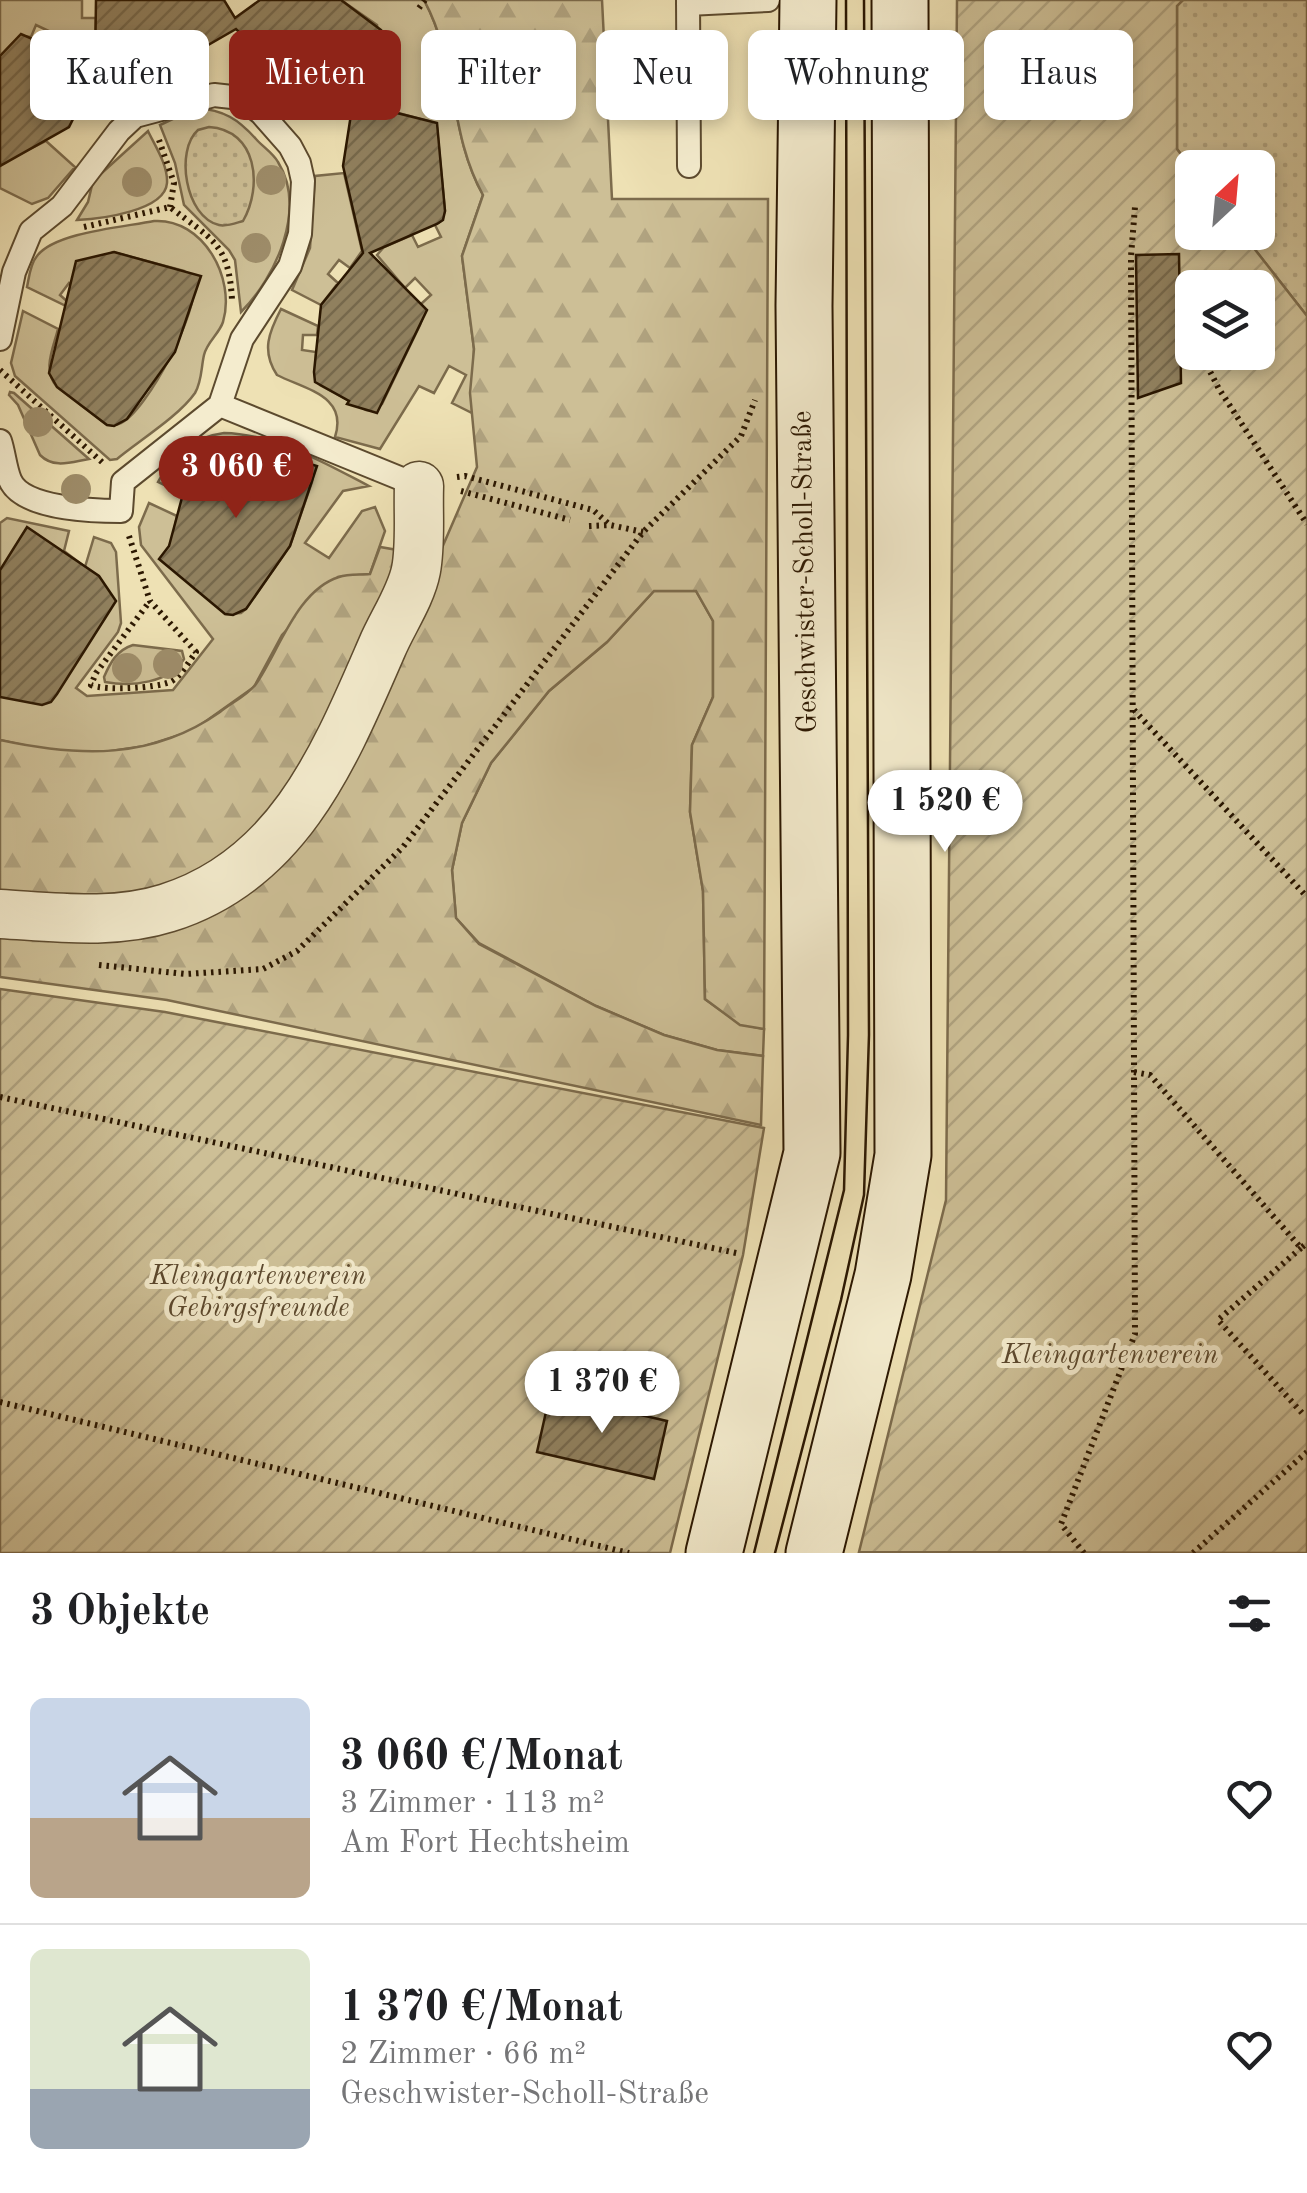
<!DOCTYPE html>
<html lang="de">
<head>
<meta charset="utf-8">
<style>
  :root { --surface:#fff; --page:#f2f2f2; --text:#202124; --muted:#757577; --line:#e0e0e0; --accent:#8f2418 }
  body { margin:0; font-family:"Old Standard TT",serif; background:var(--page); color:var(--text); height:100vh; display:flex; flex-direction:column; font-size:38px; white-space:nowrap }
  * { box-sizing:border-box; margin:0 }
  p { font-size:32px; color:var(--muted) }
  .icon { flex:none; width:55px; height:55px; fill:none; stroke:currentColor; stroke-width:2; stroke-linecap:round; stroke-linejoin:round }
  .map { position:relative; height:1553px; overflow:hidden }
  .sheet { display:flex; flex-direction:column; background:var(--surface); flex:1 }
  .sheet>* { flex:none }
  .top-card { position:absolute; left:30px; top:30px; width:1248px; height:90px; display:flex; gap:20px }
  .needle { width:65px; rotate:26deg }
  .fabs { position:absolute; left:1175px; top:150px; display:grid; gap:20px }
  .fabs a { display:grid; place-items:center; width:100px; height:100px; border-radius:15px; background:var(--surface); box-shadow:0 5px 15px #0003; font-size:50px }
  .price { position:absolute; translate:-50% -85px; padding:0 22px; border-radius:35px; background:#fff; color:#222; font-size:32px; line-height:65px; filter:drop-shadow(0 2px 5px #0008) }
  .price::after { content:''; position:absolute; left:50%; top:60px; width:30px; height:22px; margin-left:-15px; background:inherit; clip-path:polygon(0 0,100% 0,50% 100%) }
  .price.current { background:var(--accent); color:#fff }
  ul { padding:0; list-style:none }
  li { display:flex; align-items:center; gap:30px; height:250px; padding:0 30px }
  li+li { border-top:2px solid var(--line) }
  li span { display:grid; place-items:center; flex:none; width:280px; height:200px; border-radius:15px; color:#555 }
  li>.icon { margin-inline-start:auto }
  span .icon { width:120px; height:120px; fill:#fffc; stroke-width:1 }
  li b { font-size:42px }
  h2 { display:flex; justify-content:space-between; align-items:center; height:120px; padding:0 30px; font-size:42px }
  .chip { padding:0 35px; border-radius:15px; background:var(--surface); box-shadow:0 5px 15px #0003; font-size:35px; line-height:90px }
  .chip.current { background:var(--accent); color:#fff }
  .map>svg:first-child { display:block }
</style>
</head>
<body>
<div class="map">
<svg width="1307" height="1553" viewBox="0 0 1307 1553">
  <defs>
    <pattern id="forest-firs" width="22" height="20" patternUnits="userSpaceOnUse" patternTransform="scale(2.5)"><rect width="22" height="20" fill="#cdbf96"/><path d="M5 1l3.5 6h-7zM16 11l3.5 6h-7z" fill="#b0a380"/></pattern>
    <pattern id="park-dots" width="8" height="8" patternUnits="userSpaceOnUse" patternTransform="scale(2.5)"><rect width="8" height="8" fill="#cdbf96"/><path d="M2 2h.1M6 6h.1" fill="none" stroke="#b0a380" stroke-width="1.8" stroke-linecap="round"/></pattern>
    <pattern id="garden-furrows" width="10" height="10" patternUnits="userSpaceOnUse" patternTransform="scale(2.5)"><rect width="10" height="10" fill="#cdbf96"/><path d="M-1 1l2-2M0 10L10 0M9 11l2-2" fill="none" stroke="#b0a380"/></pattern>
    <pattern id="building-hatch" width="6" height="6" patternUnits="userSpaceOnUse" patternTransform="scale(2.5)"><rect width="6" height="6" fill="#90805e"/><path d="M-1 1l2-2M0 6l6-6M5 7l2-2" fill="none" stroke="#76684b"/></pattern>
  </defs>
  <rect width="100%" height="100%" fill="#eee1b4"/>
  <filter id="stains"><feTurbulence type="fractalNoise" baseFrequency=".002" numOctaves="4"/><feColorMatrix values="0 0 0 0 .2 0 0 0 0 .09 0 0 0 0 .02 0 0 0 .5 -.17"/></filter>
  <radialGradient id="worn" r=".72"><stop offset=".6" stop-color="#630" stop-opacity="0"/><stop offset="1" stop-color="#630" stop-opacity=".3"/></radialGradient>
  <path fill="#cdbf96" stroke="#7c6b4c" stroke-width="2.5" d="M0,0H82V18H96L95,51L91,58L79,59L51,46L55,34L36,25L31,37L20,36L0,56Z
    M341,0H424C459,65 448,132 483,195L462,256L474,349L472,413L452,403L466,375L449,366L434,393L419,386L380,449L335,437C348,396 307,390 277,375C261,351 269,332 281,309L318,326L317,335H303L302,350L316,352L315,377L320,385L366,410L374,411L382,404L420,325L424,313L421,304L431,295L415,278L405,288L377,255L384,247L412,235L418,247L441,237L435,225L441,221L445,211L437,128L428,121L368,105L365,102L373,55L393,61L399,45L378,37L377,25Z
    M196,108C224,110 238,119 256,139C263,147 273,153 278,162C307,209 276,277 241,312L235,260L229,250L184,205L175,163L160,125Z
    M148,131C155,146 168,165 167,183C165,211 100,219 77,220L88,202L93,181Z
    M46,141L75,167L48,198L32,204L0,188V164Z
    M344,173L362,251L350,268L339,260L328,274L338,283L321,305L292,290L310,248L315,176Z
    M154,221C203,218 236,278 223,322C219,334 207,342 204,355C201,368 202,381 195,393C179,416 140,440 117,459L110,460L15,376L11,363L23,311L58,329C53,349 42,370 57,387L106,424C113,425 114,426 121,423C147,411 200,310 194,280L184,271L113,252L104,257L79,289L69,283L60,295L69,303L66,306L27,287C29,278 30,264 37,256C55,232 125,227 154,221Z
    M10,392L14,393L89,459C71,462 54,469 40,455L18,405L9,395Z
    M224,433C275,434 325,463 369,486L343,491L305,543L329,558L362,511L375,507L385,531L370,574L338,577L282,635L254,687L192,731L145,746L97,753L41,749L0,740V523L7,518L69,531L64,551L85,567L94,537L111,543L116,552L121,623L118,632L76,688L87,696L173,690L213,639L141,545L139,527L149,503L177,516L167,564L226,614L241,613L246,609L290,546L312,482L313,476L304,462L232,440L185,495L158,482C172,455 194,437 224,433Z
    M654,591H696L713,621V697L692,745L690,812L703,891L705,999L740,1024L764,1029L763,1056L717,1050L664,1035L596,1006L479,943L456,918L452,870L462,823L491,763L549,691L607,642Z
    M133,645L182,651L184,659C169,683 132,687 105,682L104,677C110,663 117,650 133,645Z"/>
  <path fill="url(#forest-firs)" stroke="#7c6b4c" stroke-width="2.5" d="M424,0H602L612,199H768L764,1029L740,1025L705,999L703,891L690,812L692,745L713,697V621L696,591H654L607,642L549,691L491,763L462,823L452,870L456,918L479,944L596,1006L664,1035L717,1050L763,1056L761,1125L167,1000L0,977V740C79,757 152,760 220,712C231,703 248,695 256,684C279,651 297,590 339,577C348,574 360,575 370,574L380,547L438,557L477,467L470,393L474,349L462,256L483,195C448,132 459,65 424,0Z"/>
  <path fill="url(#park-dots)" stroke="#7c6b4c" stroke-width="2.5" d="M1183,0H1307V316L1242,233L1258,232V168L1192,169L1177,149V5Z
    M209,127C257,130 263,186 243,221C236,223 226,227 219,225C185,217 175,150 198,130Z"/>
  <path fill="url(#garden-furrows)" stroke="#7c6b4c" stroke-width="2.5" fill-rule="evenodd" d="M957,0H1183L1177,6V149L1192,169V232L1242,233L1307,316V1553L859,1552L946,1200ZM1192,288H1258V352H1192Z
    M0,989L165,1012L764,1128L743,1255L670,1553H0Z"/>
  <path fill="url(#building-hatch)" stroke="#2b1701" stroke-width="2.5" d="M96,0H224L235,18L260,0H341L381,30L361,104L437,123L445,211L443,220L437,224L370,253L427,310L377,413L347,404L349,401L315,382L314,372L321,305L363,253L343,166L352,108L292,83L236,29L182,60L97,71L69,127L0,166V56L21,34L95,66Z
    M114,252L201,276L175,352L127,419L114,426L107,425L57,387L49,373L76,261Z
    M1179,254L1181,383L1138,398L1136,255Z
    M232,440L317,466L290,546L246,609L233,615L225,614L159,559L169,546L194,453Z
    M27,527L99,576L116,601L57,694L51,702L42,705L0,697V570Z
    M550,1394L667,1421L654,1479L537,1452Z"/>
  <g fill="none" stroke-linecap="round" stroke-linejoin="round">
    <defs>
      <path id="lane" d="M688,0L689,166
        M688,4L768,0
        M0,339L14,272L31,231L62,206L119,131L135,116L214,95L232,97L246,101L261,113L290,146L299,163L303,181L300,234L290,266L242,339L220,405L123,482L121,511C94,511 22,509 10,480C5,468 4,453 0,441
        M220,405L419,486"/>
      <path id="street" d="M0,914C54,917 114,925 167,908C289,870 335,755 382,647C392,623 411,596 416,570C421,544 418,513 419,486"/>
      <path id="secondary" d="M714,1553L812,1153L804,306L808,0
        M814,1553L883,1275L903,1155L900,0"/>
    </defs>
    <use href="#lane" stroke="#5c4a2e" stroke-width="26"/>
    <use href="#street" stroke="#5c4a2e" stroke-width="51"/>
    <use href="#secondary" stroke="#2b1701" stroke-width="59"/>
    <path stroke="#2b1701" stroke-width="6" stroke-dasharray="2.5 5" stroke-linecap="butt" d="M419,8L425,0
      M159,140L174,183L170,207
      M84,227L170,207C212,240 229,243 232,300
      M1180,319L1192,340
      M1200,352L1219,389L1307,524
      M0,370L103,463
      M457,477L465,476L593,510L610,525
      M461,491L570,520
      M589,526L610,525L643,532
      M129,536L150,601L196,652C189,661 181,677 170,682C156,688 105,691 91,685L96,673L150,601
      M1134,710L1307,897
      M99,965L186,974L263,969L297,951L403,847L643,532L741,436L755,400
      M1134,1072L1150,1075L1301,1248L1307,1243
      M0,1097L741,1254
      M1301,1248L1218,1320L1303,1414
      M0,1402L629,1553
      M1084,1553L1061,1524L1135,1334L1131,256L1135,207
      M1193,1553L1307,1452"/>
    <use href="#lane" stroke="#f4ecce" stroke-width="22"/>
    <use href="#street" stroke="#f4ecce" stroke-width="48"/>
    <use href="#secondary" stroke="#f4ecce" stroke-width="55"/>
    <path stroke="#2b1701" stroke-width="2.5" d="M754,1553L844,1190L848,1035L846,0
      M775,1553L841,1300L864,1195L869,1035L864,0"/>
  </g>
  <g fill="#9e8d6a">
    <circle cx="271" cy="180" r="15"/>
    <circle cx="137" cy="182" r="15"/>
    <circle cx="256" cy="248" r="15"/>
    <circle cx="38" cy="422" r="15"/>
    <circle cx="76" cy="489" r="15"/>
    <circle cx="168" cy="664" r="15"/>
    <circle cx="127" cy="668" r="15"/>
  </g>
  <g text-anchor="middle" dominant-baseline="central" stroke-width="10" stroke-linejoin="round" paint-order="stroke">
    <g font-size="28" fill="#2b1701" stroke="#f4ecce">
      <text transform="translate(806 572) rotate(-91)">Geschwister-Scholl-Straße</text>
    </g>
    <g font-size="28" font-style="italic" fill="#5c492e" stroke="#f4ecce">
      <text x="258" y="1277">Kleingartenverein<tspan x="258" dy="32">Gebirgsfreunde</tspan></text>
      <text x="1110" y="1356">Kleingartenverein</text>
    </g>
  </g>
  <rect width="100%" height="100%" filter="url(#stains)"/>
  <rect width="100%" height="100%" fill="url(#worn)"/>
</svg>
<div class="fabs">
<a><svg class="needle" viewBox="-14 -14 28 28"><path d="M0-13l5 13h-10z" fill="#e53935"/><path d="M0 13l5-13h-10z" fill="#757577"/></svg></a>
<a><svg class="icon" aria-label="layers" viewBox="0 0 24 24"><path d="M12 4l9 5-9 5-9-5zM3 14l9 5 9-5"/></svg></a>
</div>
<b class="price current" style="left:236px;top:521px">3 060 €</b>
<b class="price" style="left:945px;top:855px">1 520 €</b>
<b class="price" style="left:602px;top:1436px">1 370 €</b>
<div class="top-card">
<a class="chip">Kaufen</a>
<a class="chip current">Mieten</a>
<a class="chip">Filter</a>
<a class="chip">Neu</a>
<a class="chip">Wohnung</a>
<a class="chip">Haus</a>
</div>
</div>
<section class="sheet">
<h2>3 Objekte<svg class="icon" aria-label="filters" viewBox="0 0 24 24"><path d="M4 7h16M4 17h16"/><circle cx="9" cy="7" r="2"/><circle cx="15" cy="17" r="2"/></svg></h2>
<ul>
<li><span style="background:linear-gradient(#c9d6e8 60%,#b9a48a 0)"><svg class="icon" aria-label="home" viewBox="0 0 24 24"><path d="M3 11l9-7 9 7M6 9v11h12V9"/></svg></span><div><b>3 060 €/Monat</b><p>3 Zimmer · 113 m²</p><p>Am Fort Hechtsheim</p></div><svg class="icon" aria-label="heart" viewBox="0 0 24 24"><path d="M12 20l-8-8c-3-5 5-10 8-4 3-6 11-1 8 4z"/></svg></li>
<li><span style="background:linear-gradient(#dfe7d0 70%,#9aa5b1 0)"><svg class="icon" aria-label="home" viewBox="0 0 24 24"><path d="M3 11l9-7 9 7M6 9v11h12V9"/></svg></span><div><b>1 370 €/Monat</b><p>2 Zimmer · 66 m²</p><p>Geschwister-Scholl-Straße</p></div><svg class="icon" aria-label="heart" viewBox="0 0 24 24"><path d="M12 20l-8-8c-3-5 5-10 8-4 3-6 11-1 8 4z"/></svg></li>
</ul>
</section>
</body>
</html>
